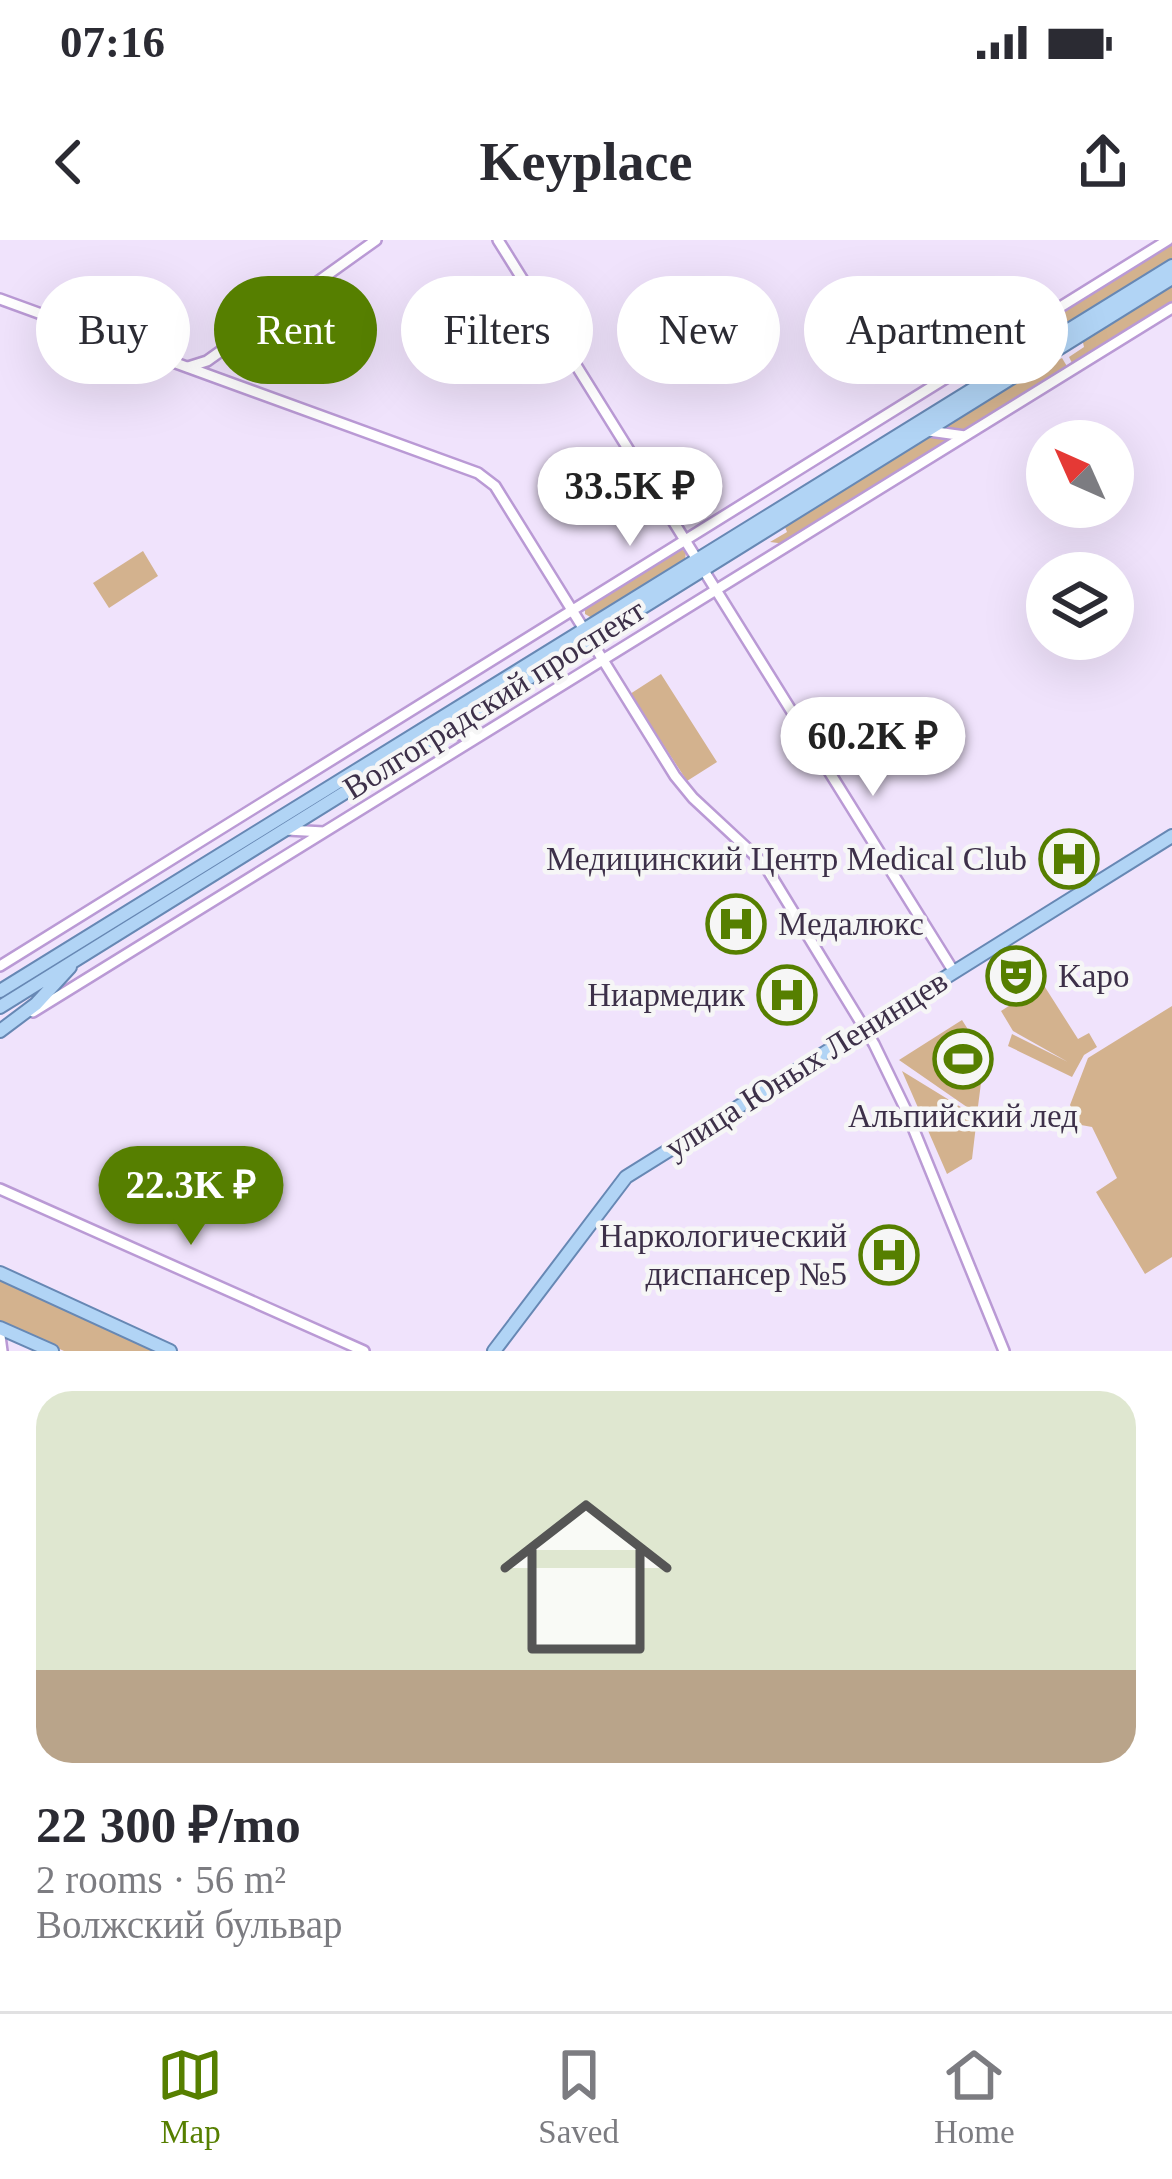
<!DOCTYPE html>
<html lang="en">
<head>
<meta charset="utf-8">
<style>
  :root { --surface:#fff; --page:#f2f2f3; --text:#2b2b33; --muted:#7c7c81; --line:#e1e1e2; --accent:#567f00 }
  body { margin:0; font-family:"Times New Roman",serif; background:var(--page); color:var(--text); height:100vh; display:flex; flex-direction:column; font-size:45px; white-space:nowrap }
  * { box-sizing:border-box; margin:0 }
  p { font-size:39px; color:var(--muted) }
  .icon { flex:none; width:66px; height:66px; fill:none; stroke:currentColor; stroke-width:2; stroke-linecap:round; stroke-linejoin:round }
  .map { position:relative; height:1111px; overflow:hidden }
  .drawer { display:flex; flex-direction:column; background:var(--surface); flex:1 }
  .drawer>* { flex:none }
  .guide { position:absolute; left:36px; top:36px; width:1101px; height:108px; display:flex; gap:24px }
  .needle { width:78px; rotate:315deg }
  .tools { position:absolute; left:1026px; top:180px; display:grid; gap:24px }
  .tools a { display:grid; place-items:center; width:108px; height:108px; border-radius:50%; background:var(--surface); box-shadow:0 12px 48px #0002; font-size:60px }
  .price { position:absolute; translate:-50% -102px; padding:0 27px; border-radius:42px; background:#fff; color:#222; font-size:39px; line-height:78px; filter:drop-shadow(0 3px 6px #0008) }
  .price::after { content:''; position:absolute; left:50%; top:72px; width:36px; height:27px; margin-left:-18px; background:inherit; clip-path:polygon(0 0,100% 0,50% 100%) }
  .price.active { background:var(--accent); color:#fff }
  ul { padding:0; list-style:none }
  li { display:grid; align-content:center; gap:24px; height:636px; padding:0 36px }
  li span { display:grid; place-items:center; height:372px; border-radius:36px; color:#555 }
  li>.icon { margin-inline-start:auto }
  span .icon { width:216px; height:216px; fill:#fffc; stroke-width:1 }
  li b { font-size:51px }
  .tag { padding:0 42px; border-radius:54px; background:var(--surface); box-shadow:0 12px 48px #0002; font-size:42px; line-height:108px }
  .tag.active { background:var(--accent); color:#fff }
  .status { display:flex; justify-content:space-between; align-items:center; height:84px; padding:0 60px; background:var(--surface); direction:ltr }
  .status svg { height:33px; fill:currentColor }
  header { display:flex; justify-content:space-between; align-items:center; height:156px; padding:0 36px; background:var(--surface); font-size:54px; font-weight:700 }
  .menu { display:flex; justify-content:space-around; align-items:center; height:168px; border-top:3px solid var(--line); background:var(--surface); font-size:33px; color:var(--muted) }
  .menu a { display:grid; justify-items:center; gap:6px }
  .menu .active { color:var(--accent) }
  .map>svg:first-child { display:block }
</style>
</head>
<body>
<div class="status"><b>07:16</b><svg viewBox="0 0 49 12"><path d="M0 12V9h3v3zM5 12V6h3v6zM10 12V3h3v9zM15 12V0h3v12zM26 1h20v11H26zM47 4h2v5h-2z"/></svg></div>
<header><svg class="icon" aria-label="back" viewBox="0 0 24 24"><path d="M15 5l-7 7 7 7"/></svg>Keyplace<svg class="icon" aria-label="share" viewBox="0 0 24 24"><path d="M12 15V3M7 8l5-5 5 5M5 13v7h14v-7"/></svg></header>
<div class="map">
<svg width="1172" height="1111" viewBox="0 0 1172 1111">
  <rect width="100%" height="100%" fill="#f0e3fc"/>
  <path fill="#d3b28e" d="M1172,1V18L1000,124H976Z
    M1172,43V64L1073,125L1069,117L1084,107L1082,98Z
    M1062,118L1068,128L963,193L938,188L1046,121L1049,125Z
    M930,194L955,198L786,304L770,302L787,292L785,287L798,276Z
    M679,308L686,312L685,320L592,378L585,374V367Z
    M143,311L158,336L109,368L93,343Z
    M661,434L717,522L687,541L630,454Z
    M1036,733L1078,799L1089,793L1097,807L1084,815L1072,837L1008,806L1012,794L1068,822L1013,791L1001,771L1026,755Z
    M1172,766V1017L1145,1034L1096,952L1117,938L1092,887L1081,885L1070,865L1088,818Z
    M962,780L976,802L941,823L950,837L984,820L977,874L899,820Z
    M902,831L977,877L972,919L947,934Z
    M0,1040L158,1111H64L0,1082Z"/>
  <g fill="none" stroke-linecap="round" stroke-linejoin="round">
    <defs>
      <path id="minor" d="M498,0L954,732
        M0,59L478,233L495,246L675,536L693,558L764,624L874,804L905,868L1004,1111
        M188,127L207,121L376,0
        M968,128L1005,126
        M929,191L965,196
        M441,495L484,493
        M287,590L324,592
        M0,726L1168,0
        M33,772L1172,68
        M0,949L364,1111
        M0,1096L2,1111"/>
      <path id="major" d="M0,751L1172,26
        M0,767L1172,38
        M0,791L36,764L70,727
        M0,1033L170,1111
        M0,1088L52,1111
        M494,1111L626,937L1172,596"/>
    </defs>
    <use href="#minor" stroke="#ba9ad5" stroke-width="14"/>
    <use href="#major" stroke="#6788b4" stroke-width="16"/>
    <use href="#minor" stroke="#fff" stroke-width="9"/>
    <use href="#major" stroke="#b1d4f5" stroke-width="12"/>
  </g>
  <defs>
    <symbol id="hospital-ring" viewBox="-11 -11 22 22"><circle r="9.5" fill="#f6f6f6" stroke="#567f00" stroke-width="1.5"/><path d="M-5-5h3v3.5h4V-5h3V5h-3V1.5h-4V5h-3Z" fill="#567f00"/></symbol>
    <symbol id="theatre-ring" viewBox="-11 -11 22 22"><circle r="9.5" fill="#f6f6f6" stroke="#567f00" stroke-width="1.5"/><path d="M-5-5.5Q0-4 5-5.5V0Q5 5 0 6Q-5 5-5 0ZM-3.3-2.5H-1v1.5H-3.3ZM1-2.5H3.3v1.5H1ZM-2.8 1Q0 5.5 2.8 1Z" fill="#567f00"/></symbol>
    <symbol id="stadium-ring" viewBox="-11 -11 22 22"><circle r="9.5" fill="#f6f6f6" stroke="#567f00" stroke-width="1.5"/><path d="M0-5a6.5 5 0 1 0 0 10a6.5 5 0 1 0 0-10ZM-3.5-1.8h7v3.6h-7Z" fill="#567f00"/></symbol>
  </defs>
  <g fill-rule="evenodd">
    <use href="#hospital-ring" x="1036" y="586" width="66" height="66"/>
    <use href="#hospital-ring" x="703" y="651" width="66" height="66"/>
    <use href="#theatre-ring" x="983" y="703" width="66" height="66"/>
    <use href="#hospital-ring" x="754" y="722" width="66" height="66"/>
    <use href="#stadium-ring" x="930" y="786" width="66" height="66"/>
    <use href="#hospital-ring" x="856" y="982" width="66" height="66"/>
  </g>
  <g text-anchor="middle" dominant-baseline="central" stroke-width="9" stroke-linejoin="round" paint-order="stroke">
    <g font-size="33" fill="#3d3049" stroke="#f6f6f6">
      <text transform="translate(494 459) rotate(-32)">Волгоградский проспект</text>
      <text transform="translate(806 824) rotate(-32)">улица Юных Ленинцев</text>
    </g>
    <g font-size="33" fill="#3d3049" stroke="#f6f6f6" text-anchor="end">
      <text x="1027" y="619">Медицинский Центр Medical Club</text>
      <text x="778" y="684" text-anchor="start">Медалюкс</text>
      <text x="1058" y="736" text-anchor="start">Kapo</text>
      <text x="745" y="755">Ниармедик</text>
      <text x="963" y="876" text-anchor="middle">Альпийский лед</text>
      <text x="847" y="996">Наркологический<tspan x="847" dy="38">диспансер №5</tspan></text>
    </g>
  </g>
</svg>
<div class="tools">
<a><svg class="needle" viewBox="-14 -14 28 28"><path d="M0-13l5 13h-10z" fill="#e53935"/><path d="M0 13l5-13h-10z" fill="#7c7c81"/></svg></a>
<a><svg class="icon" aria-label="layers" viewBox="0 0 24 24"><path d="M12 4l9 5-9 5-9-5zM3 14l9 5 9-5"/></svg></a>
</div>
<b class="price" style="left:630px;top:309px">33.5K ₽</b>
<b class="price" style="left:873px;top:559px">60.2K ₽</b>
<b class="price active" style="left:191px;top:1008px">22.3K ₽</b>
<div class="guide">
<a class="tag">Buy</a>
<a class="tag active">Rent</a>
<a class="tag">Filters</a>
<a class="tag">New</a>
<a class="tag">Apartment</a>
</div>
</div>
<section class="drawer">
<ul>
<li><span style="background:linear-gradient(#dfe7d0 75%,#b9a48a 0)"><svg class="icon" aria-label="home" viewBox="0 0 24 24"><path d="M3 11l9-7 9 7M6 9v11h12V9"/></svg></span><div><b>22 300 ₽/mo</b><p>2 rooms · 56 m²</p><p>Волжский бульвар</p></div></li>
</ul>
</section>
<nav class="menu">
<a class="active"><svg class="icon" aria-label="map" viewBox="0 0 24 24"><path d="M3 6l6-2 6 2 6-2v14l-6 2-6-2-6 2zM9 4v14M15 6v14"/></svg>Map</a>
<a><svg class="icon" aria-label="saved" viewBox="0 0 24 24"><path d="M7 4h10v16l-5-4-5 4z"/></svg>Saved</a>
<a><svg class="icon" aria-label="home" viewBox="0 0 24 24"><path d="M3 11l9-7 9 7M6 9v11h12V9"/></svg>Home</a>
</nav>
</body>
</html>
